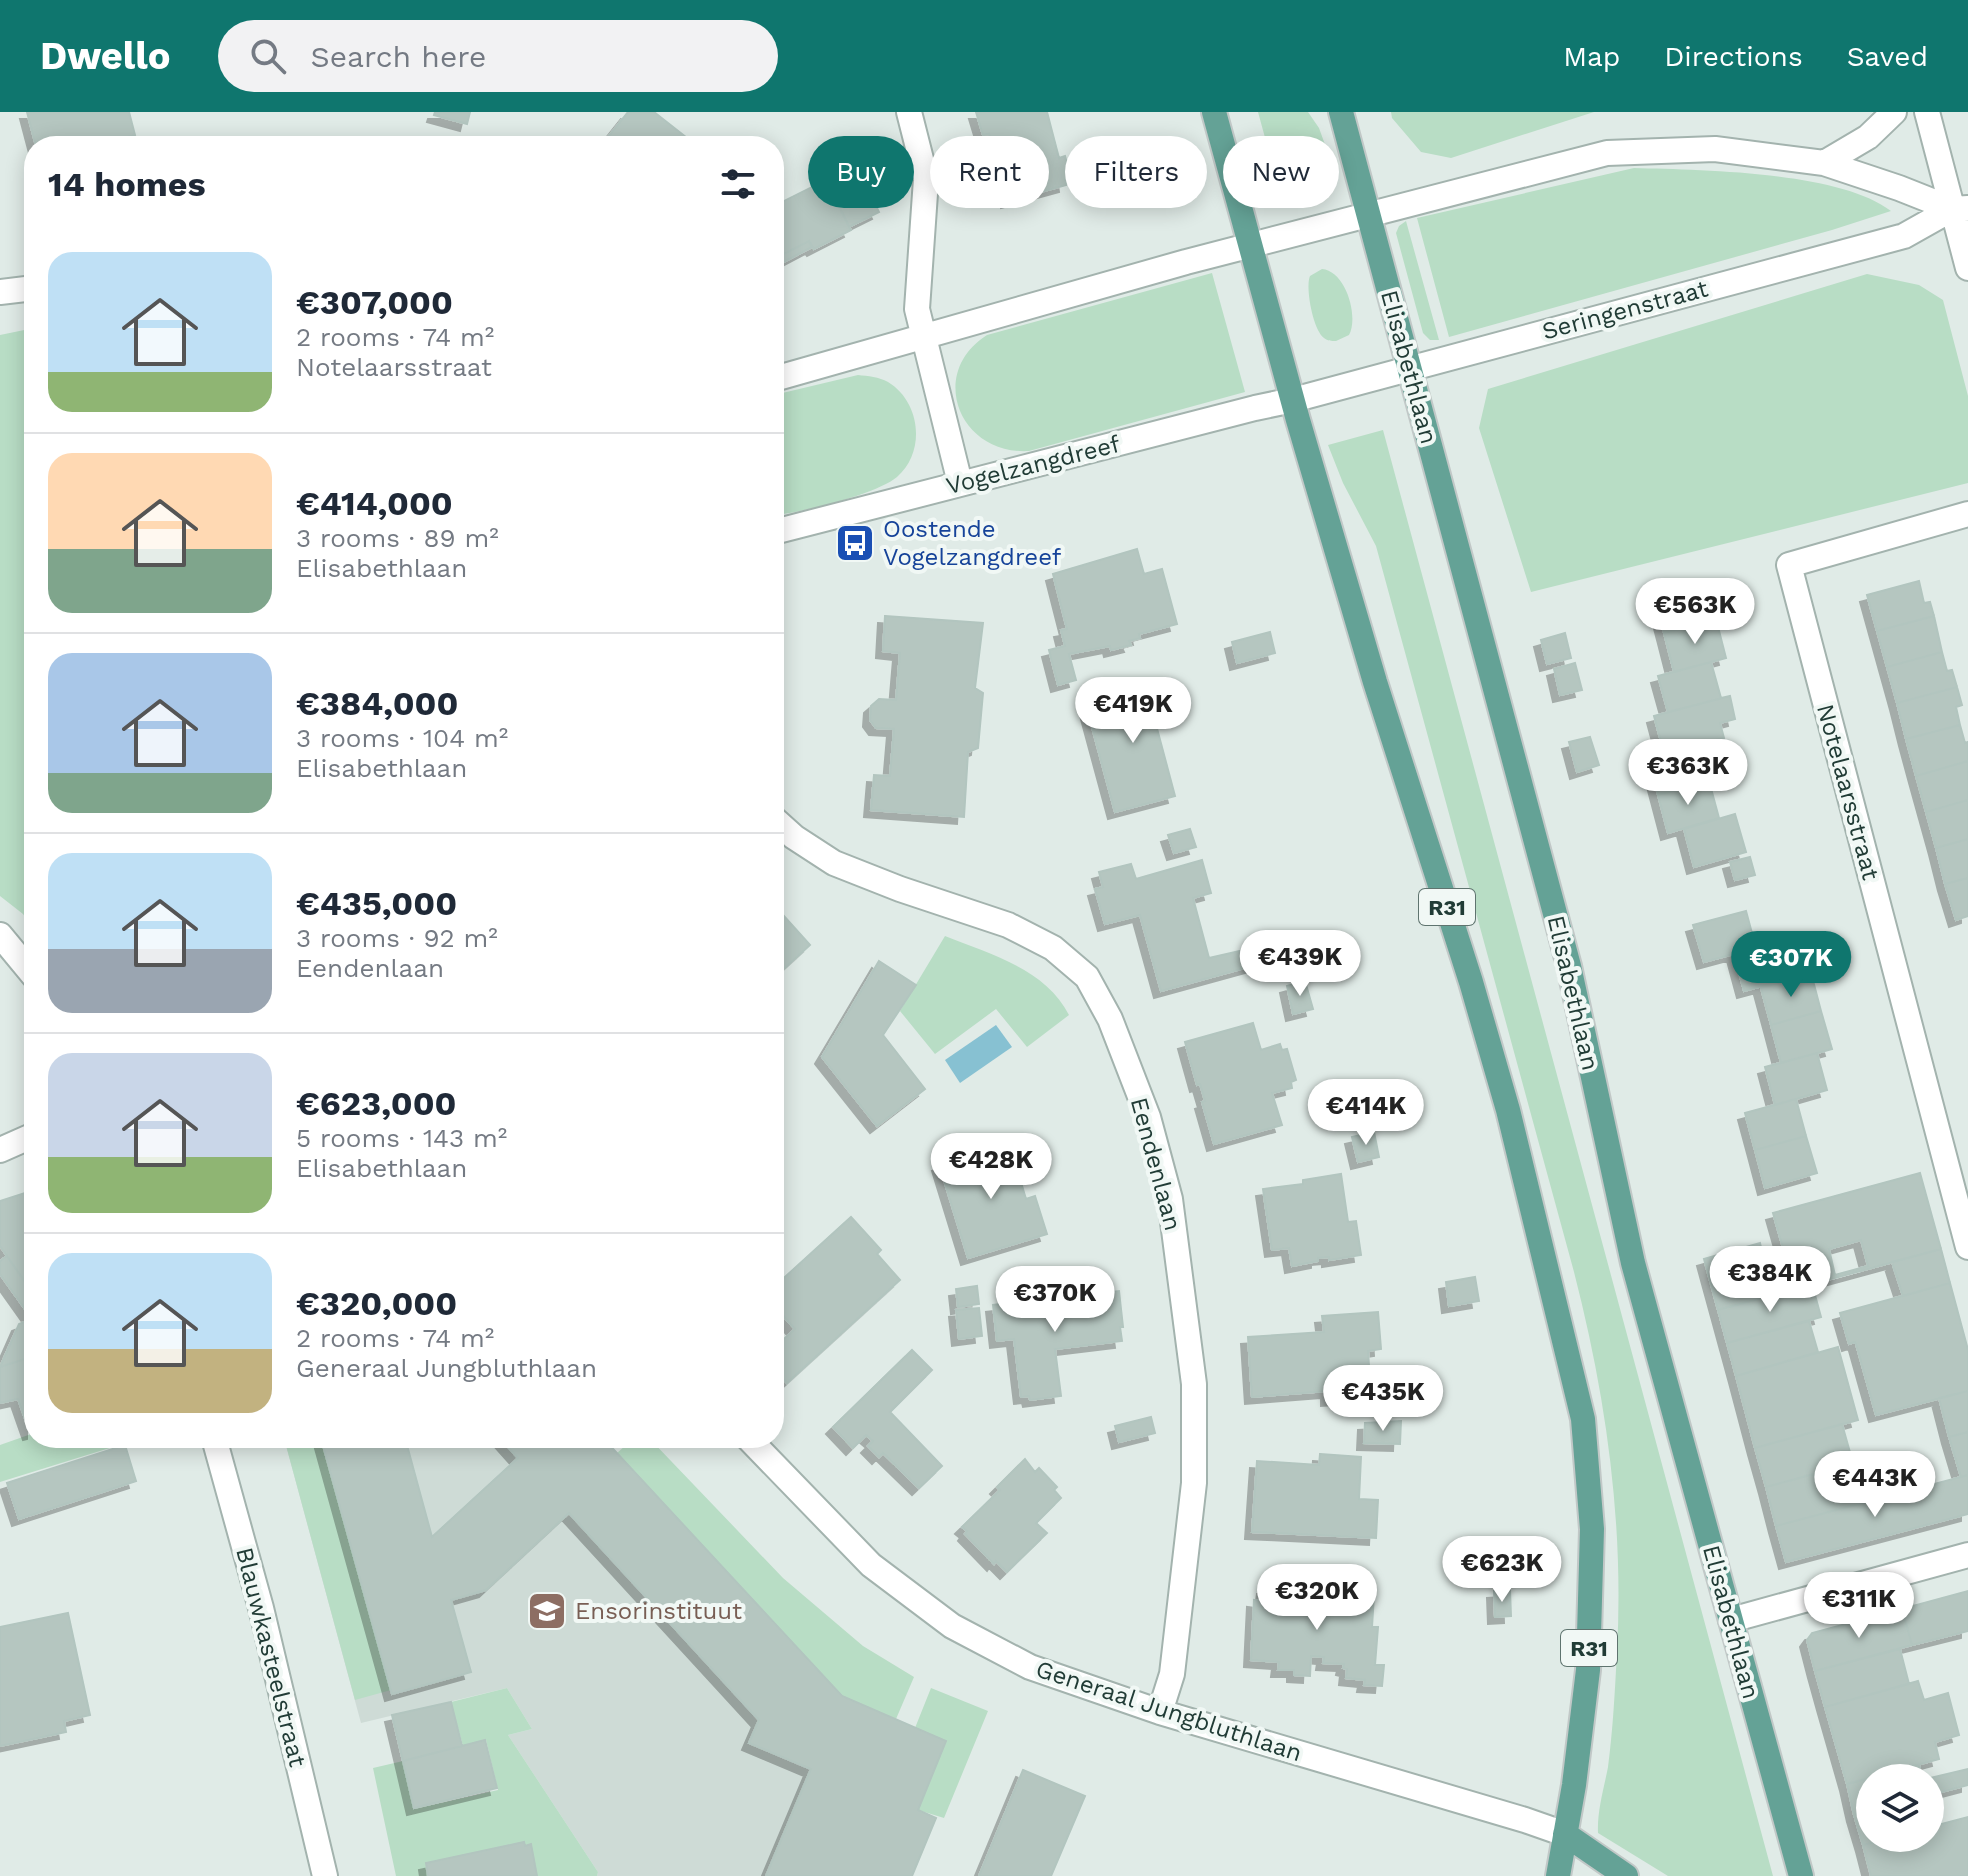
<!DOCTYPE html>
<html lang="en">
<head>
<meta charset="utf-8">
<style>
  :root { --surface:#fff; --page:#f2f2f3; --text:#1f2937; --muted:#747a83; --line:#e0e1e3; --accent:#0f766e }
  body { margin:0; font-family:"Work Sans",sans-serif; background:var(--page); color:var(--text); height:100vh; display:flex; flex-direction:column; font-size:30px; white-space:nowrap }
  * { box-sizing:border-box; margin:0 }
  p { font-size:26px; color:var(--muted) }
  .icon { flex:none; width:44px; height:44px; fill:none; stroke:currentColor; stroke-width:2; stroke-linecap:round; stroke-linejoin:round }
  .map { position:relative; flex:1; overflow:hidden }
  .drawer { position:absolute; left:24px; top:24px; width:760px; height:1312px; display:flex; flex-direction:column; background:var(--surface); border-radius:32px; box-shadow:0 4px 20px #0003 }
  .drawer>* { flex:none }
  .hud { position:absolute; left:808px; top:24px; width:760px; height:72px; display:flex; gap:16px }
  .fabs { position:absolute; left:1856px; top:1652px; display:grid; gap:16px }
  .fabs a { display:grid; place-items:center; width:88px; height:88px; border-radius:50%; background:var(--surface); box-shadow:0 4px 20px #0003; font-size:40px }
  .price { position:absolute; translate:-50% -68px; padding:0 18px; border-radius:28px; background:#fff; color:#222; font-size:26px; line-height:52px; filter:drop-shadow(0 2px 4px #0008) }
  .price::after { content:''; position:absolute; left:50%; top:48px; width:24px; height:18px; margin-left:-12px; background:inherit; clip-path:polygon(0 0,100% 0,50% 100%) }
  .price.active { background:var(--accent); color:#fff }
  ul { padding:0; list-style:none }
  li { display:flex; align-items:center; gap:24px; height:200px; padding:0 24px }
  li+li { border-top:2px solid var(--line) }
  li span { display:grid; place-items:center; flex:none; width:224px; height:160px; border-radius:24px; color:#555 }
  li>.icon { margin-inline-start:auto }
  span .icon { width:96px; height:96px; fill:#fffc; stroke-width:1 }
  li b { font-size:34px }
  h2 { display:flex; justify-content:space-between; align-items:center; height:96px; padding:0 24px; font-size:34px }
  .pill { padding:0 28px; border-radius:36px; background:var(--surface); box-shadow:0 4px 20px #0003; font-size:28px; line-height:72px }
  .pill.active { background:var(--accent); color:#fff }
  header { display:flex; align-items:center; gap:48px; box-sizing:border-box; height:112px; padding:0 40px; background:var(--accent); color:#fff }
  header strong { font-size:38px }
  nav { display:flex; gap:44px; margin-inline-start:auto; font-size:28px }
  .search { width:560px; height:72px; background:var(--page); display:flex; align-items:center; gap:20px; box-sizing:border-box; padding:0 28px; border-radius:44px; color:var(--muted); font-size:30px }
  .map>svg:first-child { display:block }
</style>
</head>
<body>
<header>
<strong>Dwello</strong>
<div class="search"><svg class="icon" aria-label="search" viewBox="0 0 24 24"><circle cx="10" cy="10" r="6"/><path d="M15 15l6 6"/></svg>Search here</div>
<nav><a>Map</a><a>Directions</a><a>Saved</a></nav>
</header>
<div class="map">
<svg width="1968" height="1764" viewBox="0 0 1968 1764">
  <defs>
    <filter id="shadow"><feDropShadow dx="-7" dy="7" stdDeviation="0" flood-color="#0004"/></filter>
  </defs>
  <rect width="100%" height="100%" fill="#e0ebe7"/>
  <path fill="#cedbd6" d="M284,1326H603L842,1584L946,1629L918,1697L936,1706L912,1764H597L598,1760L508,1623L532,1617L507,1576L361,1611Z"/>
  <path fill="#b8ddc5" d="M1258,0H1308L1319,16L1332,52L1276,66Z
    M1391,0H1594L1451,46L1421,40L1392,6Z
    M1634,56C1700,58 1839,59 1891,99L1832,118L1449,225L1417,106Z
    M1406,109L1439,228H1430L1423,221L1396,121L1399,114Z
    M1322,157C1346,159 1359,205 1349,223L1336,229C1331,229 1328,229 1324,226C1313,218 1305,175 1310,164Z
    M1212,161L1245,280L1029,339C959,343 927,261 987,223Z
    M1867,162L1919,173L1943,188L1968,284V371L1531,480L1479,316L1488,277Z
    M34,216V818L23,802L0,784V223Z
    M858,263C868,264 879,265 888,270C921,290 926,340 897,365C877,382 801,401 774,403V283Z
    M1383,318L1773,1764H1668L1598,1721C1597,1699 1604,1676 1608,1655C1613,1617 1615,1578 1617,1539C1624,1411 1606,1284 1574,1160L1376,434L1343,371L1328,333Z
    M945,824C990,842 1046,857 1069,903L1027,935L996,897L935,942L900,899Z
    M34,1321V1326H142L0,1370V1333Z
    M284,1326H320L391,1578L355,1588Z
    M634,1326H649L783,1466L863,1534L914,1565L896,1607L842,1584L617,1341Z
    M507,1576L532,1617L508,1623L598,1760L597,1764H537L531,1733L525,1734L523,1730L426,1751L428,1764H396L373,1656L403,1649L414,1697L498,1678L486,1628L463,1634L451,1590Z
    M931,1576L988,1599L944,1706L918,1698L946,1629L915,1616Z"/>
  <path fill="#87c1d2" d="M996,913L1012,935L960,971L945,948Z"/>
  <path fill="#b5c6c0" stroke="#b2c5bf" stroke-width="2" fill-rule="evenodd" filter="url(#shadow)" d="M27,0H129L135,23L97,34H36Z
    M435,0H470L467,12L434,3Z
    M628,0H654L696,33L601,34Z
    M976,0H1047L1059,46L1065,44L1071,65L1065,67L1066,73L1008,89L1007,86L1001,87L994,63L1000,61L995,42L989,22L983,23Z
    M850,43L879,100L849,115L821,58Z
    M826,68L851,118L814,137L809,129L774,147V94Z
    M809,129L812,135L774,155V147Z
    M1137,437L1144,462L1162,457L1177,512L1139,522L1140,526L1129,529L1131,533L1111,538L1110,534L1069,542L1076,568L1058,573L1049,538L1065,534L1061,518L1067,517L1053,462Z
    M1706,469L1716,507L1664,521L1654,483Z
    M1919,469L1924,491L1930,490L1934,504L1877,519L1867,483Z
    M885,504L983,511L975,576L983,581L978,636L968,640L964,705L871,698L874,663L890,664L894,617L876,616L870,608L871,594L879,587L896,588L900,541L883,539Z
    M1934,504L1942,540L1887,555L1877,519Z
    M1716,507L1726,546L1674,560L1664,521Z
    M1270,520L1275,541L1237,551L1232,530Z
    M1565,521L1571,546L1547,552L1541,528Z
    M1942,540L1947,559L1952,558L1957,575L1897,591L1887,555Z
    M1711,550L1721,586L1730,584L1668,600L1658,564Z
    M1575,551L1582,578L1560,583L1554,557Z
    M1166,569L1175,604L1155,609L1175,684L1115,700L1086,593Z
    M1957,575L1962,593L1956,595L1960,613L1906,627L1897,591Z
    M1730,584L1735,607L1720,611L1724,626L1664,641L1654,604Z
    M1960,613L1965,631L1968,630V649L1916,664L1906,627Z
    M1590,625L1599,653L1577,660L1569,630Z
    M1700,633L1709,669L1658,683L1648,645Z
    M1968,649V688L1926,700L1916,664Z
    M1709,669L1719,706L1668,721L1658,683Z
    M1968,688V727L1936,736L1926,700Z
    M1735,702L1746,740L1694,755L1684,717Z
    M1190,717L1196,735L1174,741L1168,723Z
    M1968,727V766L1945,772L1936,736Z
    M1750,745L1755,763L1735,768L1730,750Z
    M1202,748L1211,781L1193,786L1209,846L1266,833L1270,849L1161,879L1140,803L1105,812L1095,777L1103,775L1099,760L1131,752L1136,767Z
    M1968,766V804L1956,808L1945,772Z
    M774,793L810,833L774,866Z
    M1746,799L1756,836L1704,850L1693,813Z
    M1786,828L1796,865L1744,879L1734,842Z
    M879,849L916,873L883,923L925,977L877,1014L822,945Z
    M1811,861L1821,899L1771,913L1761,876Z
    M1305,869L1313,897L1293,902L1287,874Z
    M1821,899L1832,937L1781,951L1771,913Z
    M1253,911L1261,938L1280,932L1282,938L1287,937L1296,968L1291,970L1292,976L1272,981L1282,1013L1214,1032L1202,990L1205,989L1200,972L1197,973L1185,930Z
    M1817,941L1827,978L1775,993L1765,955Z
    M1796,987L1806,1024L1755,1038L1745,1001Z
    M1374,1020L1379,1045L1358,1050L1352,1025Z
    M1806,1024L1817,1061L1765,1076L1755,1038Z
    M1009,1031L1026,1087L1035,1084L1047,1122L968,1146L939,1052Z
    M1920,1061L1941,1137L1718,1198L1704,1147L1760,1131L1764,1149L1785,1143L1773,1101ZM1861,1128L1868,1154L1835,1163L1829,1137Z
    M1341,1062L1348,1110L1356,1109L1361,1143L1329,1148V1145L1318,1146V1149L1292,1154L1289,1136L1272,1138L1263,1077L1303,1072V1068Z
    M34,1078V1183L0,1134V1089Z
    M851,1105L881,1138L877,1142L900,1168L787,1271L774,1257V1236L795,1217L774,1194V1175Z
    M1941,1137L1950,1171L1903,1184L1892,1150Z
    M7,1144L34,1183V1207H32L0,1162V1149Z
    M1475,1165L1479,1189L1449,1194L1446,1170Z
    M1950,1171L1968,1238V1279L1876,1303L1856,1232L1855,1230L1849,1232L1840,1201Z
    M1812,1172L1821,1205L1727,1231L1718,1198Z
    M977,1174L979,1192L958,1195L956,1177Z
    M1119,1179L1123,1215H1120L1122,1229L1055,1237L1061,1284L1030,1288L1029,1284L1021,1285L1014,1227L997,1229L993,1193Z
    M979,1196L982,1224L959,1227L956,1198Z
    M1378,1200L1381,1237L1368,1239L1371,1284L1328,1287V1279L1252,1285L1248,1225L1324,1220L1322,1204Z
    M32,1207H34V1244L0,1255L19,1212Z
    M1809,1209L1818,1240L1736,1264L1727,1231Z
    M1838,1235L1858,1308L1755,1336L1736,1264Z
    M912,1238L932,1258L890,1300L942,1354L919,1376L883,1341L879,1345L868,1334L873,1329L866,1323L853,1336L833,1315Z
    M34,1244V1320L30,1321L18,1287L0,1291V1255Z
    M1968,1279V1320L1949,1325L1939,1286Z
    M1151,1305L1155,1321L1119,1330L1115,1314Z
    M1401,1309L1400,1332L1364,1331L1365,1311Z
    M1842,1312L1853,1351L1766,1375L1755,1336Z
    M1968,1320V1363L1961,1365L1949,1325Z
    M321,1326H405L432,1425L518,1346L500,1326H603L842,1584L946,1629L918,1698L936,1706L912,1764H766L811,1657L749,1631L759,1608L569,1401L486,1478L451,1488L471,1560L392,1582Z
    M125,1333L136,1369L19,1407L7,1371Z
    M1320,1342L1361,1345L1359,1387L1378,1388L1376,1426L1252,1420L1257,1349L1319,1353Z
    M1025,1347L1035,1360L1039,1356L1057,1375L1054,1378L1061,1386L1036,1411L1047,1421L1007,1460L996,1449L994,1452L965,1422L967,1419L962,1415L1000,1378L997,1375Z
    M1867,1348L1877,1387L1776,1414L1766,1375Z
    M1968,1363V1402L1786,1450L1776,1414Z
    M1264,1475L1374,1483L1372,1515H1378L1375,1553H1384L1382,1574L1364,1573L1365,1568L1346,1566L1347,1557L1343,1556L1344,1552L1323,1551L1324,1545L1311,1544L1310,1564L1294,1563V1558H1278L1279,1550L1251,1548L1254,1488L1262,1489Z
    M1510,1478L1511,1504L1495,1505L1494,1479Z
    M1968,1479V1519L1912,1533L1902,1497Z
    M1902,1497L1912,1533L1815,1559L1807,1528L1812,1521Z
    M68,1501L90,1603L64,1609L66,1620L0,1634V1515Z
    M1900,1537L1909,1572L1825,1595L1815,1559Z
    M1918,1569L1924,1588L1948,1581L1959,1623L1935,1630L1939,1647L1847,1672L1825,1595Z
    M451,1590L462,1634L403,1649L392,1603Z
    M485,1628L497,1676L414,1696L403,1649Z
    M1919,1653L1922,1666H1871Z
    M1968,1657V1673L1930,1683V1666Z
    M1023,1658L1085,1684L1051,1764H979Z
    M1870,1666V1699L1854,1703L1847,1672Z
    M1870,1699V1726H1890L1863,1733L1854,1703Z
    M1968,1705V1764H1871L1863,1733L1890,1726H1930V1715Z
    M524,1730L525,1734L531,1732L537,1764H428L426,1751Z"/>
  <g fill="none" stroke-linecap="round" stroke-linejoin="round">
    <defs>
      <path id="minor" d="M909,0L926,67L917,197L960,371
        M1927,0L1968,156
        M1824,51L1868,25L1894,0
        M0,180L34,176
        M774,267L1186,150L1607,41L1715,37L1824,51L1899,76L1952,97
        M1968,402L1789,453L1968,1135
        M774,420L1255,296L1293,288L1904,124L1952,97L1968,96
        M774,707L794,725L834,751L900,777L1008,813L1053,836L1087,865L1110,907L1148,1005L1170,1087L1194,1272V1371L1172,1562L1160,1600
        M0,823L34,864
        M0,1038L34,1023
        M214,1326L261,1496L325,1764
        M748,1326L871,1453L952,1514L1030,1555L1160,1600L1525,1708L1565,1722
        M1731,1508L1968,1443"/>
      <path id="primary" d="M1214,0L1298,308L1375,570L1471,870L1508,998L1583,1307L1592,1417L1588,1558L1574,1673L1558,1764
        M1341,0L1569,854L1633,1151L1801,1764
        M1565,1722L1626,1764"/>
    </defs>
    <use href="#minor" stroke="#a3b3ae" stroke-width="28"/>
    <use href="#primary" stroke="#c1c8c7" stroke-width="28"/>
    <use href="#minor" stroke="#fff" stroke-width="24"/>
    <use href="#primary" stroke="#64a296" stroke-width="24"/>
  </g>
  <defs>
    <symbol id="bus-square" viewBox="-11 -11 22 22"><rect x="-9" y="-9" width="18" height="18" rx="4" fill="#1a4fb4" stroke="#f1f8f5"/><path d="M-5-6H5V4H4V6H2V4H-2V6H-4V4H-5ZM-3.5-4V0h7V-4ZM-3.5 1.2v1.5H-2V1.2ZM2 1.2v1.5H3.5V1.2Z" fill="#fff"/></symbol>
    <symbol id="school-square" viewBox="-11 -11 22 22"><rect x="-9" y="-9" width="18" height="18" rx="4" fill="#8d6e63" stroke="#f1f8f5"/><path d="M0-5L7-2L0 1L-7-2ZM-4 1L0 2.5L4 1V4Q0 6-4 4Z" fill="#fff"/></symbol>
  </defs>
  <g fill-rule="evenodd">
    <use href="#bus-square" x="833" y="409" width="44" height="44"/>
    <use href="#school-square" x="525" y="1477" width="44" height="44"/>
  </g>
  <g text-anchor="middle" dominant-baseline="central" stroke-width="8" stroke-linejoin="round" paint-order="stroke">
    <g fill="#f1f8f5" stroke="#5f746f" stroke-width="2">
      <rect x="1419" y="777" width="56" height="36" rx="6"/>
      <rect x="1561" y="1518" width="56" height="36" rx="6"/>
    </g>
    <g font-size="22" font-weight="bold" fill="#213c36">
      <text x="1447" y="795">R31</text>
      <text x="1589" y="1536">R31</text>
    </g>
    <g font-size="24" fill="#213c36" stroke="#f1f8f5">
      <text transform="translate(1625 198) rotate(-15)">Seringenstraat</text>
      <text transform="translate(1409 255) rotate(75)">Elisabethlaan</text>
      <text transform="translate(1033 353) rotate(-14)">Vogelzangdreef</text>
      <text transform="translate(1848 680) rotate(75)">Notelaarsstraat</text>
      <text transform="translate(1573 881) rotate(77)">Elisabethlaan</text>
      <text transform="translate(1156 1052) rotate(75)">Eendenlaan</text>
      <text transform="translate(1731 1510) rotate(75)">Elisabethlaan</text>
      <text transform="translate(271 1545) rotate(76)">Blauwkasteelstraat</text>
      <text transform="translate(1169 1599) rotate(18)">Generaal Jungbluthlaan</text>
    </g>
    <g font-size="24" fill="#164399" stroke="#f1f8f5" text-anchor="start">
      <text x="883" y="417">Oostende<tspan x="883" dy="28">Vogelzangdreef</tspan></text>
    </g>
    <g font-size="24" fill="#785e54" stroke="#f1f8f5" text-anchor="start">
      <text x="575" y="1499">Ensorinstituut</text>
    </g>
  </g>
</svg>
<div class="fabs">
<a><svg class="icon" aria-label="layers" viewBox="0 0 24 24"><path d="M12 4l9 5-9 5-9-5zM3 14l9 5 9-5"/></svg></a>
</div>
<b class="price" style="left:1695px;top:534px">€563K</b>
<b class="price" style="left:1133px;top:633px">€419K</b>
<b class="price" style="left:1688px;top:695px">€363K</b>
<b class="price" style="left:1300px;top:886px">€439K</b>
<b class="price active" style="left:1791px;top:887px">€307K</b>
<b class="price" style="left:1366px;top:1035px">€414K</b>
<b class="price" style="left:991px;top:1089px">€428K</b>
<b class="price" style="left:1770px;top:1202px">€384K</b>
<b class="price" style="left:1055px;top:1222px">€370K</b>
<b class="price" style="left:1383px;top:1321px">€435K</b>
<b class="price" style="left:1875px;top:1407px">€443K</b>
<b class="price" style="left:1502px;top:1492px">€623K</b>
<b class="price" style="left:1317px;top:1520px">€320K</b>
<b class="price" style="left:1859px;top:1528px">€311K</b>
<div class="hud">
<a class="pill active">Buy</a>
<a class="pill">Rent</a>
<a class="pill">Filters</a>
<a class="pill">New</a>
</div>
<section class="drawer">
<h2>14 homes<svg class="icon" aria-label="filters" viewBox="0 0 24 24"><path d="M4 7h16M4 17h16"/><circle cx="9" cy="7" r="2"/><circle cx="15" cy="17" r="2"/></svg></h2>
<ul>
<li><span style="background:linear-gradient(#bfe0f5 75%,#8fb573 0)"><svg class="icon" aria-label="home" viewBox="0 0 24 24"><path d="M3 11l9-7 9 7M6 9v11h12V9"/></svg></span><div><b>€307,000</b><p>2 rooms · 74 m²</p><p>Notelaarsstraat</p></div></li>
<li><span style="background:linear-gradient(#ffd9b3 60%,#7fa58c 0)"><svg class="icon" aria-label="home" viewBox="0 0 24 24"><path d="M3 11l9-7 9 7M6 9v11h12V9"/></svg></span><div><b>€414,000</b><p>3 rooms · 89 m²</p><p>Elisabethlaan</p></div></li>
<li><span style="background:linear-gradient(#a9c7e8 75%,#7fa58c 0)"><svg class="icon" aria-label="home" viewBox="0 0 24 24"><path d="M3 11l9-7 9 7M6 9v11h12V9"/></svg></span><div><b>€384,000</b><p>3 rooms · 104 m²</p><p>Elisabethlaan</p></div></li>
<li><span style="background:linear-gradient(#bfe0f5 60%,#9aa5b1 0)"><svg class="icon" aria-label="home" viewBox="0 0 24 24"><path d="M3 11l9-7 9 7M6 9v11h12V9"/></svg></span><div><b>€435,000</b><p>3 rooms · 92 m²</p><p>Eendenlaan</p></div></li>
<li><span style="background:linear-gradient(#c9d6e8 65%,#8fb573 0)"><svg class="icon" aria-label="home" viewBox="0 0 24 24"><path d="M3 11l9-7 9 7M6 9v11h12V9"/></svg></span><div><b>€623,000</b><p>5 rooms · 143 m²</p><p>Elisabethlaan</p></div></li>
<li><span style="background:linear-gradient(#bfe0f5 60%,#c2b280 0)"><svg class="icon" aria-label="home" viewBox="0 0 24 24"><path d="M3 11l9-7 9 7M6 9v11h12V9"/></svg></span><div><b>€320,000</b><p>2 rooms · 74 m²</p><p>Generaal Jungbluthlaan</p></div></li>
</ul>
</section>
</div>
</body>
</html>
